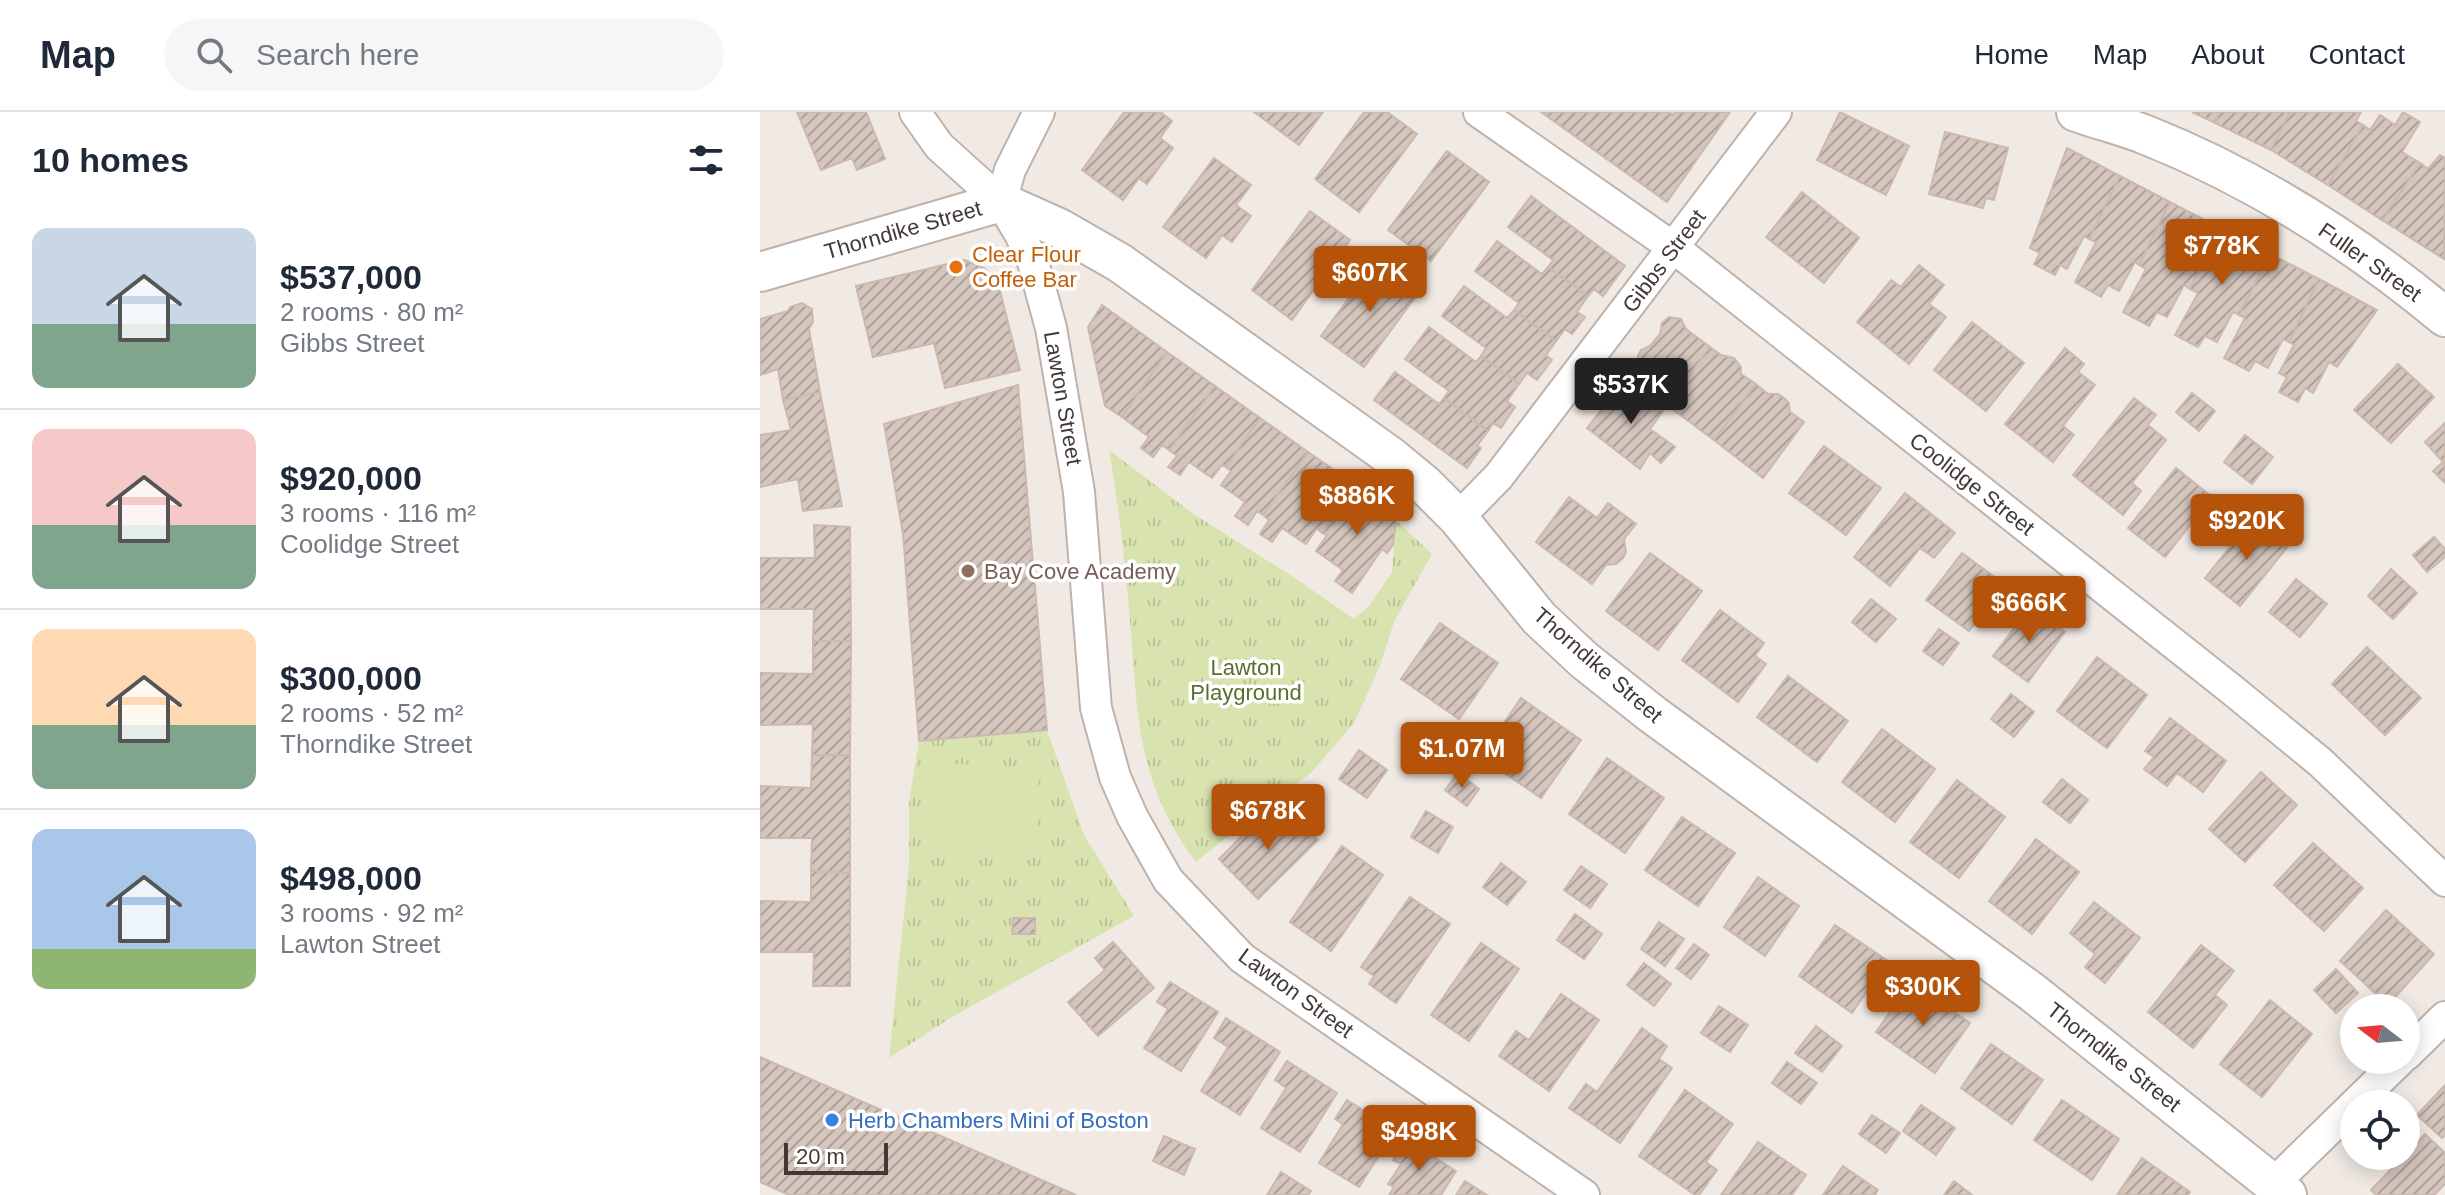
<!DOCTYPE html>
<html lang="en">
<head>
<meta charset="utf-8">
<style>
  :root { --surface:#fff; --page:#f6f6f7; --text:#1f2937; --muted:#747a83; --line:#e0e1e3; --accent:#b45309 }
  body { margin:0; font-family:Arial,sans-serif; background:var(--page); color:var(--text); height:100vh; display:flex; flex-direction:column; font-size:30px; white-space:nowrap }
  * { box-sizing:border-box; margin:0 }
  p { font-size:26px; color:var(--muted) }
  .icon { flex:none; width:44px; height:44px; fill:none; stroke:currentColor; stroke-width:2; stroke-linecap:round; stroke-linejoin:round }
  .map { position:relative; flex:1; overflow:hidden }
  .details { display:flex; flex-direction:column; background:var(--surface); width:760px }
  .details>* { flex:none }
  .needle { width:52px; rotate:286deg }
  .buttons { position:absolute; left:1580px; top:882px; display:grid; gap:16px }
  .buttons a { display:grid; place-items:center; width:80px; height:80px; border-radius:50%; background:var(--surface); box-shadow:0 4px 20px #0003; font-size:40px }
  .scale { position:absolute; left:24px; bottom:20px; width:104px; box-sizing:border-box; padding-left:8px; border:4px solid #423935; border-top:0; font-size:22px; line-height:28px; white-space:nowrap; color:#423935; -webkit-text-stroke:6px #fff; paint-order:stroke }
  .price { position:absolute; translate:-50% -68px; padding:0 18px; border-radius:8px; background:var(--accent); color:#fff; font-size:26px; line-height:52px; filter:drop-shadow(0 2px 4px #0008) }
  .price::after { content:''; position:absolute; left:50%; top:48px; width:24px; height:18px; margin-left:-12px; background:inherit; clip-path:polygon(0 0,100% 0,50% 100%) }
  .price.on { background:#222; color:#fff }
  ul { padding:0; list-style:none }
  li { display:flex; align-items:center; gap:24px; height:200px; padding:0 32px }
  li+li { border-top:2px solid var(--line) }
  li span { display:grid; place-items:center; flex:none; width:224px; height:160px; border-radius:16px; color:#555 }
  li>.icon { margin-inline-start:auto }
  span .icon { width:96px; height:96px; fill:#fffc; stroke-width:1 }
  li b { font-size:34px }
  h2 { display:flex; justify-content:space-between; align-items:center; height:96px; padding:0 32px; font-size:34px }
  header { display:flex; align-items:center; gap:48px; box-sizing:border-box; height:112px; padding:0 40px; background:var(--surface); border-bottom:2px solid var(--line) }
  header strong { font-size:38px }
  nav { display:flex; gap:44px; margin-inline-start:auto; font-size:28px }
  .search { width:560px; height:72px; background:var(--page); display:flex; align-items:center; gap:20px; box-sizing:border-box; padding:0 28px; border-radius:44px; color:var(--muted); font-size:30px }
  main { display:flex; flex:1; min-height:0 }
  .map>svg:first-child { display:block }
</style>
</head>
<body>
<header>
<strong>Map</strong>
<div class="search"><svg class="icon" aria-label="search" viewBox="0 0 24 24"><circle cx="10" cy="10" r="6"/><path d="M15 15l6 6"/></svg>Search here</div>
<nav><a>Home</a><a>Map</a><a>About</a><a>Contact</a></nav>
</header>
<main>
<section class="details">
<h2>10 homes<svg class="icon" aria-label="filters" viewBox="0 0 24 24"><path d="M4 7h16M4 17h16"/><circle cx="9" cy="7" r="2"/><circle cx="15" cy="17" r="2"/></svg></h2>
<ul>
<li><span style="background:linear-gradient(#c9d6e8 60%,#7fa58c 0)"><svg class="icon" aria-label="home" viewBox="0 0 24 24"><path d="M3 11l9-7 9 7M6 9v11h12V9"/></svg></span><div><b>$537,000</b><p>2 rooms · 80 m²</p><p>Gibbs Street</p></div></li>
<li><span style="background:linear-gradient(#f6c9c9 60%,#7fa58c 0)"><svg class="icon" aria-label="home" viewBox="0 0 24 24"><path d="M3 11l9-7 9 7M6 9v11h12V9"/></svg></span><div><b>$920,000</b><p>3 rooms · 116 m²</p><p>Coolidge Street</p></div></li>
<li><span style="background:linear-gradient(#ffd9b3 60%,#7fa58c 0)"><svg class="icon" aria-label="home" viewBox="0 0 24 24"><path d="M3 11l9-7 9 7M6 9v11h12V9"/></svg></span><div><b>$300,000</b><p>2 rooms · 52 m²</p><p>Thorndike Street</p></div></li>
<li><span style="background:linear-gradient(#a9c7e8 75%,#8fb573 0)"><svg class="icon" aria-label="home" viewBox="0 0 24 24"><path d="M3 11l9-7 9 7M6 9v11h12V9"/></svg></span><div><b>$498,000</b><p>3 rooms · 92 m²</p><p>Lawton Street</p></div></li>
</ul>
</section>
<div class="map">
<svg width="1685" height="1083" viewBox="0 0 1685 1083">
  <defs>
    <pattern id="park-tufts" width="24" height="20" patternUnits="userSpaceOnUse" patternTransform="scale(2)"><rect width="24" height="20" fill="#d9e3af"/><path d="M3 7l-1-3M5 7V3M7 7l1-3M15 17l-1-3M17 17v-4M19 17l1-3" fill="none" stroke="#bbc497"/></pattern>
    <pattern id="building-hatch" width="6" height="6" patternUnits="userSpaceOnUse" patternTransform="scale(2)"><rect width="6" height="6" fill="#d4c5bd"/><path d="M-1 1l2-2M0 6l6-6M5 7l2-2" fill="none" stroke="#aea19a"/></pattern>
  </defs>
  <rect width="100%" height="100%" fill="#f1eae4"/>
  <path fill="url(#park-tufts)" d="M349,338L435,403L532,464L594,507L609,494L632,460L636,408L672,442L634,510L619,556L594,611L551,661L505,694L436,750C376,671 378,602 370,508C365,451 359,395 349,338Z
    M287,618L324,723L374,804L192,905L129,946L149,754V689L159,629Z"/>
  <path fill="#d9e3af" d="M172,651L279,655L277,737L170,734Z"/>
  <path fill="url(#building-hatch)" stroke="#ccb9ae" stroke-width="2" d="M37,0H106L125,47L97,58L92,46L61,58Z
    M364,0H400L412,9L400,26L413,36L387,72L379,66L363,88L322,58Z
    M494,0H563L539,33Z
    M604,0H627L657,22L599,100L555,67Z
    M781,0H909L913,3L915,0H970L907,90Z
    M1080,0L1149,34L1126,83L1057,48Z
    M1432,0H1460L1455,11Z
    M1460,0H1530L1511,38L1455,11Z
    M1530,0H1601L1596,9L1603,13L1568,73L1511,38Z
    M1643,0L1660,10L1642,40L1660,51L1622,108L1568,73L1603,13L1610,18L1620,3L1635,13Z
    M1185,20L1248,36L1234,88L1226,86L1223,96L1169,82Z
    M1307,36L1360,64L1329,127L1324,124L1307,157L1300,153L1295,163L1274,152L1280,141L1270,136Z
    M687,39L729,70L671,149L628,118Z
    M1680,43L1685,46L1684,147L1622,108L1660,51L1668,57Z
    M454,46L491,73L476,93L491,104L472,130L462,123L446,146L403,115Z
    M1360,64L1410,90L1379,153L1375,150L1359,179L1348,173L1341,185L1315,170L1336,130L1329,127Z
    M1042,80L1099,126L1064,171L1006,125Z
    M771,84L865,154L843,184L834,177L828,184L788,155L793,148L748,115Z
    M1410,90L1460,116L1430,177L1424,173L1407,205L1397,200L1389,214L1363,200L1386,157L1379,153Z
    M550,99L590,128L532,208L492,178Z
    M1460,116L1510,142L1479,203L1473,200L1457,230L1445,224L1438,235L1415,223L1438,181L1430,177Z
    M737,129L782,162L788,155L828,184L817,200L825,205L812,222L805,217L796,229L754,198L759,191L715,159Z
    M1510,142L1559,167L1529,230L1523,227L1508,256L1495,249L1489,259L1464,246L1485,206L1479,203Z
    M204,148L224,156L238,171L260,258L185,276L174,231L113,245L96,174Z
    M616,149L659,180L604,255L561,224Z
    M1159,153L1184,173L1169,192L1186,205L1149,252L1097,210L1131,168L1141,175Z
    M1559,167L1617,198L1577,255L1569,250L1553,281L1545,276L1538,290L1519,280L1527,265L1519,261L1534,233L1529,230Z
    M704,174L747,206L754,198L796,229L786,243L792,248L777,268L767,261L759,272L721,244L726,236L682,204Z
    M42,191L52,197L53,210L49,217L60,280L23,288L18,257L0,263V207L28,199L30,195Z
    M342,193L407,240L362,305L345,294L328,215Z
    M909,205L921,207L926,217L950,235L903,299L866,269L879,251L878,244L881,238L890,234L900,222L902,211Z
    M1212,210L1264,251L1226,299L1174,258Z
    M669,215L716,250L721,244L759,272L747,289L755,295L741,316L733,311L728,319L684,286L689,279L645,247Z
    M950,235L961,243L974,246L981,255V262L996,272L954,328L907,293Z
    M1305,236L1324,252L1318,260L1335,273L1303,314L1314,323L1293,350L1245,312Z
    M407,240L455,274L409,338L402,333L393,345L381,336L389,325L362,305Z
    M1638,252L1674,285L1631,331L1594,298Z
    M635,260L679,292L684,286L728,319L717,334L721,336L707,356L614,288Z
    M866,269L903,299L890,317L915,335L901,351L890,341L880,357L827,316L841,298L840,288L846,284L853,286Z
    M996,272L1008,282H1018L1024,286L1029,291L1030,300L1044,310L1003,366L954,328Z
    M258,273L287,618L159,629L143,422L124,312Z
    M455,274L500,306L466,355L462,353L452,366L429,350L420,363L408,355L417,344L409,338Z
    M60,280L82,394L43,399L38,367L0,375V323L31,318L23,288Z
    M1432,281L1455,299L1439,319L1416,300Z
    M1374,286L1396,303L1388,313L1406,328L1372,371L1381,379L1363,403L1313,363Z
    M500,306L548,340L503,403L497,399L488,413L475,404L485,390L461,373L471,359L466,355Z
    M1685,311V371L1673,359L1683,350L1665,330Z
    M1485,323L1513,345L1492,372L1464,350Z
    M1064,334L1121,376L1086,423L1029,381Z
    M548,340L596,373L562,421L557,416L546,432L522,416L512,430L500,422L509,408L503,403Z
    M1416,356L1452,385L1405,445L1368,416Z
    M596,373L636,408L633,433L627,441L622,437L592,481L575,469L583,458L556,439L567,423L562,421Z
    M1145,381L1195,421L1174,446L1160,436L1130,474L1094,445Z
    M809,385L837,406L848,391L876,412L864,427L866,440L863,446L856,452L846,453L832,472L776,430Z
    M1494,405L1529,433L1480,494L1445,466Z
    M54,413L90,415L91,529H53L54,497H0V446H55Z
    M1674,425L1685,437V445L1667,460L1653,443Z
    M890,441L942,479L898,538L846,499Z
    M1202,441L1244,472L1209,519L1166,488Z
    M1631,457L1657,481L1633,507L1608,484Z
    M1536,467L1567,492L1540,525L1509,500Z
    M1111,487L1136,507L1116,530L1092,510Z
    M1271,494L1305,520L1268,570L1233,544Z
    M960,498L1004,531L995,544L1006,552L978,590L922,548Z
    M680,511L738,551L699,607L641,567Z
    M1179,517L1199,531L1183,553L1163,539Z
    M53,529H91L90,643H52L53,612L0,613V561L53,562Z
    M1607,535L1661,586L1625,623L1572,572Z
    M1337,545L1387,583L1347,636L1297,599Z
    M1028,564L1088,609L1057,650L997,605Z
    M1251,582L1274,600L1254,625L1231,607Z
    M761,586L821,628L781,686L721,645Z
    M1410,606L1466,649L1443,680L1417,661L1407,674L1384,657L1394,645L1385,639Z
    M1122,617L1175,657L1135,710L1082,670Z
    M599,638L627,658L607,686L579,667Z
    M52,643H90V761L51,759L52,726H0V674L51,676Z
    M847,646L904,686L865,741L809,702Z
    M1501,660L1537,693L1485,750L1449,717Z
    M698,661L719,677L707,694L685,678Z
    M1302,667L1328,688L1310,711L1283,690Z
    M1197,668L1245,705L1199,766L1150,730Z
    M527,697L558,728L498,787L459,747L504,702L513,711Z
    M666,699L693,715L678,741L651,725Z
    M922,705L975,741L938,794L885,758Z
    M1276,727L1319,760L1272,822L1229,789Z
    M1553,731L1603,776L1564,819L1514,773Z
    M582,734L623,763L571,839L530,810Z
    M741,751L766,770L747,793L723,775Z
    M821,754L847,772L830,796L804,778Z
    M51,759L90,761V874H53L54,840H0V789L51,790Z
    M998,765L1039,794L1005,844L964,815Z
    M650,785L690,812L636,891L609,872L614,864L601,855Z
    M1334,790L1380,826L1345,871L1325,855L1335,842L1310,821Z
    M1626,798L1674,842L1628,893L1580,849Z
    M815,802L842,822L824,847L797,828Z
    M253,806H275V822H252Z
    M899,810L924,827L905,854L881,837Z
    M1075,813L1128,849L1092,901L1039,864Z
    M353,830L394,876L338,924L308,890L345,858L335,846Z
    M721,831L759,857L709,929L671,903Z
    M934,832L949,843L931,867L916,856Z
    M1441,833L1474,859L1455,883L1467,893L1433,936L1388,900Z
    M884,851L911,872L894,894L867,873Z
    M1576,857L1598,881L1576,901L1554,878Z
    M410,870L458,900L421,959L384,936L408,897L397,890Z
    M1151,870L1210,911L1175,961L1116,920Z
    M801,882L839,908L789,979L739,944L756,919L769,928Z
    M1510,888L1552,922L1502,985L1460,952Z
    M959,894L988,913L970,940L941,921Z
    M466,906L520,940L480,1003L441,979L468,935L454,926Z
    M1056,914L1082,934L1062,960L1035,941Z
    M882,916L907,934L899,947L912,956L860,1031L809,996L826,972L837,980Z
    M1231,932L1283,968L1252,1012L1201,976Z
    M0,945L316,1083H29L0,1070Z
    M527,949L577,981L540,1040L501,1016L526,976L515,968Z
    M1027,950L1057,971L1041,992L1012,971Z
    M1685,973V1023L1682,1026L1657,1003Z
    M925,978L973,1012L946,1050L957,1058L939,1083H935L879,1044Z
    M587,988L635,1018L599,1075L559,1051L583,1012L575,1007Z
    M1302,988L1359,1027L1332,1068L1274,1028Z
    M1161,993L1195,1016L1176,1043L1143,1019Z
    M1112,1003L1140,1021L1126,1041L1099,1022Z
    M1665,1022L1685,1041V1072L1674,1083H1616L1611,1078Z
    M404,1024L435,1037L424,1063L393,1049Z
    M645,1027L696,1059L681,1083H629L634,1075L628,1072L641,1052L633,1048Z
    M998,1030L1046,1063L1032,1083H961Z
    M1382,1046L1430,1080L1428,1083H1357Z
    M1083,1054L1118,1078L1115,1083H1063Z
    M521,1060L551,1079L548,1083H507Z
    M705,1069L727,1083H696Z
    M1194,1069L1212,1083H1184Z"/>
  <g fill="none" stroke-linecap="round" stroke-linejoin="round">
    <defs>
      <path id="minor" d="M155,0L179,34L241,90L261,124L273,150L291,216L319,380L336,596L355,665L372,704L408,768L482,846L824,1083
        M719,0L914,136L1471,577L1560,650L1685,769
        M241,90L250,58L279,0
        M698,406L739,364L1016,0
        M1646,943L1685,905
        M1595,992L1640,948
        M1514,1071L1594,993"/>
      <path id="tertiary" d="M1316,0C1339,8 1363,14 1386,23C1494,66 1596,131 1685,205
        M0,160L241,90L299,116L360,151L630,344L665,373L698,406L779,506L824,548L892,602L1272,880L1527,1083"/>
    </defs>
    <use href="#minor" stroke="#beb2ab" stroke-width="34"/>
    <use href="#tertiary" stroke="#beb2ab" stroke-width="42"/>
    <use href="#minor" stroke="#fff" stroke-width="30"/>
    <use href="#tertiary" stroke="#fff" stroke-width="38"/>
  </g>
  <circle fill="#e8710a" stroke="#fff" stroke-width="3" cx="196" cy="155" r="8"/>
  <circle fill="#8d6e63" stroke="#fff" stroke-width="3" cx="208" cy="459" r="8"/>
  <circle fill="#3f7fe0" stroke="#fff" stroke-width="3" cx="72" cy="1008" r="8"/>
  <g text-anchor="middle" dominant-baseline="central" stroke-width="7" stroke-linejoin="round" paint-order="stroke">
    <g font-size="22" fill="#423935" stroke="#fff">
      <text transform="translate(143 118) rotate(-16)">Thorndike Street</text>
      <text transform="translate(904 149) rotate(-53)">Gibbs Street</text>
      <text transform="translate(1610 150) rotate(35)">Fuller Street</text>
      <text transform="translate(303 286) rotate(80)">Lawton Street</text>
      <text transform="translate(1212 372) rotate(38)">Coolidge Street</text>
      <text transform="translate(838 553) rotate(41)">Thorndike Street</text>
      <text transform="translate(536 881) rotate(36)">Lawton Street</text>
      <text transform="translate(1354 945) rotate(38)">Thorndike Street</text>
    </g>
    <g font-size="22" fill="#c56008" stroke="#fff" text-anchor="start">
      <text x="212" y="142">Clear Flour<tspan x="212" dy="25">Coffee Bar</tspan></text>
    </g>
    <g font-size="22" fill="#785e54" stroke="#fff" text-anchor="start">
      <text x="224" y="459">Bay Cove Academy</text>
    </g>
    <g font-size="22" fill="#57702c" stroke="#fff">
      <text x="486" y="555">Lawton<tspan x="486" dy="25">Playground</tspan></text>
    </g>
    <g font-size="22" fill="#366cbe" stroke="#fff" text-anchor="start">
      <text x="88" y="1008">Herb Chambers Mini of Boston</text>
    </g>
  </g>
</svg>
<div class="buttons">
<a><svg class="needle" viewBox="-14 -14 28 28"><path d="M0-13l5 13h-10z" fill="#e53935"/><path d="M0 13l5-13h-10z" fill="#747a83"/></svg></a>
<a><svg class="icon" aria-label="locate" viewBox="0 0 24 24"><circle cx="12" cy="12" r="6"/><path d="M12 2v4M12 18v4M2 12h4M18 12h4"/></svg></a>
</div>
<div class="scale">20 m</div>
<b class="price" style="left:1462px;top:175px">$778K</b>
<b class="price" style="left:610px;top:202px">$607K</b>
<b class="price on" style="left:871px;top:314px">$537K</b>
<b class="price" style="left:597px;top:425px">$886K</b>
<b class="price" style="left:1487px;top:450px">$920K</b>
<b class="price" style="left:1269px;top:532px">$666K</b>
<b class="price" style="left:702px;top:678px">$1.07M</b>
<b class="price" style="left:508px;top:740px">$678K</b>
<b class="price" style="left:1163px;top:916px">$300K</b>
<b class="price" style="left:659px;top:1061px">$498K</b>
</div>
</main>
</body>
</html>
